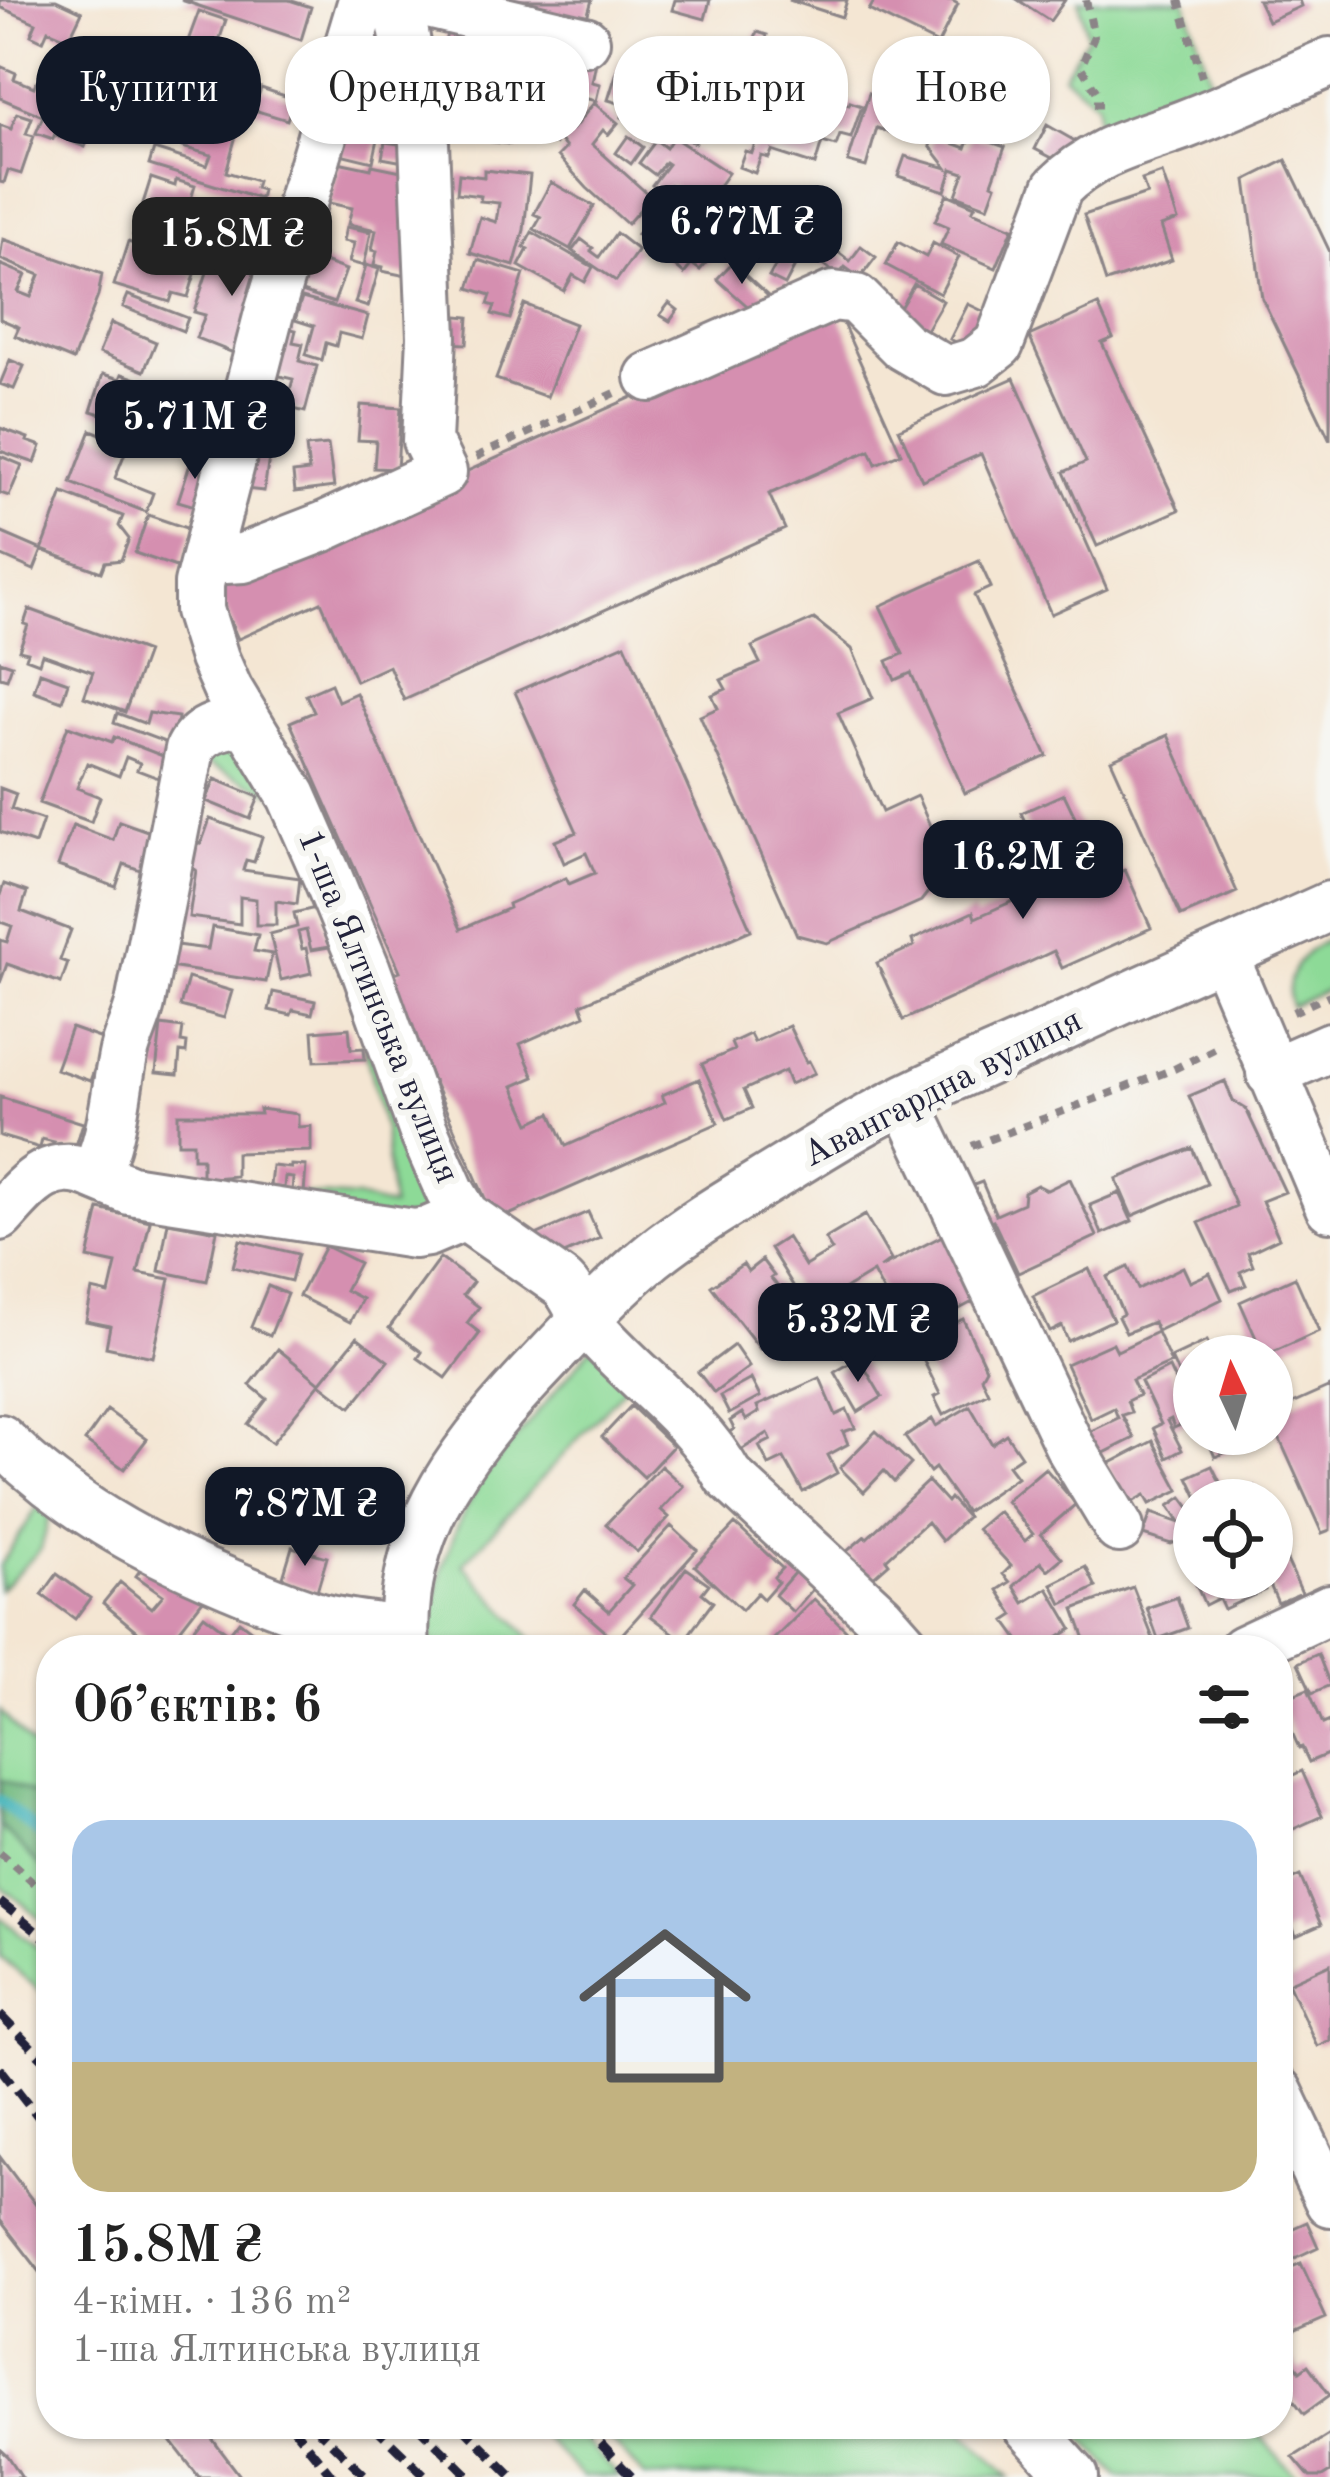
<!DOCTYPE html>
<html lang="uk">
<head>
<meta charset="utf-8">
<style>
  :root { --surface:#fff; --page:#f6f6f6; --text:#222; --muted:#767676; --line:#e0e0e0; --accent:#111827 }
  body { margin:0; font-family:"Old Standard TT",serif; background:var(--page); color:var(--text); height:100vh; display:flex; flex-direction:column; font-size:45px; white-space:nowrap }
  * { box-sizing:border-box; margin:0 }
  p { font-size:39px; color:var(--muted) }
  .icon { flex:none; width:66px; height:66px; fill:none; stroke:currentColor; stroke-width:2; stroke-linecap:round; stroke-linejoin:round }
  .map { position:relative; flex:1; overflow:hidden }
  .panel { position:absolute; left:36px; top:1635px; width:1257px; height:804px; display:flex; flex-direction:column; background:var(--surface); border-radius:48px; box-shadow:0 3px 9px #0004 }
  .panel>* { flex:none }
  .hud { position:absolute; left:36px; top:36px; width:1260px; height:108px; display:flex; gap:24px }
  .needle { width:78px; rotate:356deg }
  .buttons { position:absolute; left:1173px; top:1335px; display:grid; gap:24px }
  .buttons a { display:grid; place-items:center; width:120px; height:120px; border-radius:50%; background:var(--surface); box-shadow:0 3px 9px #0004; font-size:60px }
  .price { position:absolute; translate:-50% -102px; padding:0 27px; border-radius:24px; background:var(--accent); color:#fff; font-size:39px; line-height:78px; filter:drop-shadow(0 3px 6px #0008) }
  .price::after { content:''; position:absolute; left:50%; top:72px; width:36px; height:27px; margin-left:-18px; background:inherit; clip-path:polygon(0 0,100% 0,50% 100%) }
  .price.on { background:#222; color:#fff }
  ul { padding:0; list-style:none }
  li { display:grid; align-content:center; gap:24px; height:636px; padding:0 36px }
  li+li { border-top:3px solid var(--line) }
  li span { display:grid; place-items:center; height:372px; border-radius:36px; color:#555 }
  li>.icon { margin-inline-start:auto }
  span .icon { width:216px; height:216px; fill:#fffc; stroke-width:1 }
  li b { font-size:51px }
  h2 { display:flex; justify-content:space-between; align-items:center; height:144px; padding:0 36px; font-size:51px }
  .chip { padding:0 42px; border-radius:48px; background:var(--surface); box-shadow:0 3px 9px #0004; font-size:42px; line-height:108px }
  .chip.on { background:var(--accent); color:#fff }
  .map>svg:first-child { display:block }
</style>
</head>
<body>
<div class="map">
<svg width="1330" height="2477" viewBox="0 0 1330 2477">
  <rect width="100%" height="100%" fill="#f6f6f2"/>
  <filter id="ink" filterUnits="userSpaceOnUse"><feTurbulence type="fractalNoise" baseFrequency=".00833" numOctaves="2"/><feDisplacementMap in="SourceGraphic" scale="24" xChannelSelector="R" yChannelSelector="G"/><feConvolveMatrix kernelMatrix="1 2 1 2 8 2 1 2 1" color-interpolation-filters="sRGB"/></filter>
  <filter id="wash" filterUnits="userSpaceOnUse"><feTurbulence type="fractalNoise" baseFrequency=".004" numOctaves="4" result="noise"/><feDisplacementMap in="SourceGraphic" scale="48" xChannelSelector="R" yChannelSelector="G"/><feGaussianBlur stdDeviation="2.7" result="paint"/><feColorMatrix in="noise" values="0 0 0 0 0 0 0 0 0 0 0 0 0 0 0 0 0 1.4 0 .05"/><feComposite in="paint" operator="in"/></filter>
  <g filter="url(#wash)">
    <rect width="100%" height="100%" fill="#f4e6d3"/>
    <path fill="#8dda97" stroke="#587e69" stroke-width="3" d="M1079,0H1185L1217,99L1097,133V103L1063,75L1087,37Z
      M225,749L240,751L276,795L198,760Z
      M1330,939V988L1291,1007C1283,975 1300,952 1330,939Z
      M157,1026L149,1070H143L131,1172L232,1189L357,1198L392,1207L384,1129L364,1045L370,1046L372,1035L377,1033L429,1178L431,1203L424,1214L398,1221L293,1203L228,1202L130,1185L110,1178L109,1174C144,1136 122,1075 140,1030Z
      M592,1347L630,1382L463,1564L542,1650H431V1622L442,1569L457,1527L480,1481Z
      M0,1469L43,1499L50,1515L41,1549L0,1590V1566L38,1506Z
      M0,1711L51,1767V1927L0,1885Z
      M0,1917L51,1958V2000L0,1957Z
      M531,2424H568L619,2477H582Z
      M596,2424H956L1009,2477H644Z
      M1070,2424H1249L1298,2477H1118Z"/>
    <path fill="#72ba80" stroke="#4a6e5e" stroke-width="3" d="M0,1780L9,1782L51,1804V1877L0,1826Z"/>
    <g fill="none" stroke-linecap="round" stroke-linejoin="round">
      <path stroke="#43b3b9" stroke-width="12" d="M0,1801L44,1837L51,1846"/>
    </g>
    <g id="blocks">
      <path fill="#d58fb0" d="M0,0H56L82,12L69,39L48,30L43,41L31,35L36,23L0,7Z
        M181,0H289L311,7L301,40Z
        M474,0H592L583,31Z
        M675,0H710L705,19L672,10Z
        M789,0H847L842,17Z
        M875,0H951L958,4L938,44L869,10Z
        M1018,0H1065L1050,21Z
        M1258,0H1299L1301,6L1268,21Z
        M199,11L226,20L213,59L185,49Z
        M449,24L596,62L592,82L600,84L596,101L567,94L568,87L441,60Z
        M757,32L767,35L758,66L820,86L818,92L823,94L821,102L773,87L771,93L822,110L826,98L849,105L850,102L862,106L851,138L840,135L836,146L822,142L815,165L772,151L769,158L761,156L755,173L739,167L745,151L752,153L762,120L743,114L753,83L726,74L704,134L699,132L695,143L662,130L684,70L691,73L694,64L670,56L674,47L687,51L691,37L749,55Z
        M620,62L674,78L663,116L659,115L655,128L622,117L626,105L608,100Z
        M0,66L16,73L14,79L34,87L36,82L54,89L44,113L60,119L53,139L36,133L43,116L0,98Z
        M994,66L1041,85L1035,99L1020,93L1013,109L1003,105L990,138L950,121L963,90L981,97Z
        M201,78L229,86L224,105L243,110L226,172L257,181L255,188L262,190L260,199L149,165L154,149L207,166L211,155L182,147Z
        M261,88L294,99L287,120L254,110Z
        M532,88L562,91L555,144L511,138L510,144L477,140L479,124L512,128L513,123L528,125Z
        M869,93L911,107L902,136L877,128L866,167L848,162Z
        M446,94H462V100L476,101V111L446,108Z
        M594,103L618,123L608,135L603,130L592,144L651,197L627,224L587,188L558,156L566,148L559,139L566,122L573,129Z
        M17,113L32,118L26,134L34,136L21,174L8,170L4,183L0,182V125L11,129Z
        M61,124L90,135L85,147L56,136Z
        M1047,125L1075,141L1062,163L1035,149Z
        M345,132L378,139L373,162L340,154Z
        M971,135L1005,147L992,183L996,185L988,207L956,195L964,173L952,169L945,191L898,176L905,156L947,168L930,146L934,136L966,148Z
        M628,136L643,147L631,164L616,153Z
        M673,137L728,173L696,218L680,206L683,203L673,196L677,190L670,185L664,194L652,185L668,164L665,162L655,175L639,163L656,140L666,148Z
        M385,142L412,146L409,163L382,158Z
        M1286,160L1330,252V440L1262,298L1246,180Z
        M338,162L371,169L372,165L411,173V277L382,271L383,267L374,265L377,251L372,250L376,230L348,224L352,208L329,203Z
        M484,170L530,175L524,230L514,266L470,253L480,217L496,222L499,203L480,201L481,196L457,193L459,174L484,177Z
        M1162,173L1178,220L1161,226L1172,260L1106,282L1084,215L1147,194L1142,180Z
        M151,178L175,186L176,180L195,186L179,237L207,245L203,257L133,235Z
        M551,182L594,206L570,249L534,229L541,217L534,214Z
        M947,194L975,206L972,211L1013,228L996,268L941,244L949,227L935,221Z
        M663,204L717,250L700,270L692,264L684,274L637,234Z
        M346,227L371,232L364,266L349,262L354,243L343,241Z
        M532,232L593,267L585,282L573,275L564,291L519,266L528,249L524,247Z
        M616,233L638,250L616,281L572,251L581,239L593,248L591,251L599,257Z
        M3,239L102,274L98,296L73,360L15,336L19,327L0,319V264L26,275L18,292L31,297L40,275L0,259Z
        M128,242L184,260L181,270L195,274L188,297L173,293L170,302L114,285Z
        M898,242L926,257L933,243L959,257L940,294L886,265Z
        M242,246L272,256L241,356L196,338L205,315L194,312L212,257L232,263L236,249L241,251Z
        M830,246L850,261L861,246L876,257L860,278L845,267L838,276L819,261Z
        M302,254L346,270L334,303L290,288Z
        M780,258L795,266L785,285L769,277Z
        M478,260L524,274L510,319L492,314L495,306L488,304L491,295L469,288Z
        M732,263L768,296L753,311L717,279Z
        M366,265L379,269L368,307L355,303Z
        M914,284L943,301L926,330L897,313Z
        M128,295L188,318L183,331L123,307Z
        M302,298L368,316L362,339L339,333L336,346L326,343L322,360L306,355L314,326L295,320Z
        M669,303L678,310L670,321L660,315Z
        M524,304L575,324L547,397L496,379Z
        M968,304L993,316L975,352L950,339Z
        M1098,305L1113,338L1102,343L1179,510L1097,546L1064,472L1086,462L1029,336Z
        M835,306L901,453L876,464L870,450L769,494L785,529L404,700L389,666L356,681L321,602L238,639L214,585Z
        M447,315L469,317L467,344L445,343Z
        M111,323L156,342L144,371L99,353Z
        M279,326L296,330L293,342L303,344L299,361L317,366L305,412L286,407L293,379L267,373Z
        M10,360L24,366L14,389L0,384Z
        M103,374L120,379L122,374L203,402L198,416L224,425L215,450L91,411Z
        M1014,378L1107,589L1051,614L981,454L922,480L899,429Z
        M361,405L401,408L397,469L374,468L376,441L358,440Z
        M0,428L28,438L27,441L41,446L35,463L0,451Z
        M91,430L128,445L115,478L153,493L146,512L71,483Z
        M328,445L334,487L295,492L293,473L309,471L306,447Z
        M252,448L270,451L264,491L245,489Z
        M0,456L22,465L9,496L0,493Z
        M192,458L212,464L198,507L178,501Z
        M63,493L123,516L119,526L129,539L121,560L105,562L101,572L42,550Z
        M148,515L192,530L179,568L135,553Z
        M0,532L42,550L34,570L0,555Z
        M979,561L991,587L974,595L1047,756L965,793L911,673L895,680L887,661L903,654L880,606Z
        M29,609L147,652L125,712L84,697L93,672L42,654L39,663L26,658L28,652L19,650L28,625L24,624Z
        M814,619L852,649L873,698L838,713L882,812L917,796L948,867L921,901L827,943L797,935L700,716L718,708L712,695L726,689L721,680L760,663L752,647Z
        M625,644L751,930L581,1004L585,1015L520,1044L534,1077L513,1086L530,1123L551,1113L566,1146L665,1102L662,1095L699,1079L718,1123L495,1221L387,976L400,971L290,722L314,712L306,695L331,684L338,701L356,693L461,929L509,908L508,904L566,878L569,884L595,873L586,853L564,863L555,841L577,832L515,692Z
        M0,661L12,665L7,679L0,677Z
        M40,672L68,682L62,701L34,691Z
        M117,713L146,724L149,713L178,717L175,746L114,723Z
        M68,726L112,742L114,737L168,758L166,781L137,770L140,763L126,757L119,776L87,763L77,788L100,797L91,822L39,803Z
        M1168,735L1237,892L1181,916L1111,760Z
        M215,779L259,797L250,819L206,801Z
        M0,788L16,794L11,809L43,820L35,844L0,832Z
        M1064,794L1102,873L1115,868L1117,873L1125,870L1151,928L1062,968L1054,951L903,1020L877,963L914,946L912,940L973,912L975,918L1053,883L1021,813Z
        M210,819L262,837L254,862L246,860L243,870L300,878L297,904L276,901V925H256V899L240,897V924L189,917L196,870L177,863L186,839L201,844Z
        M119,821L156,834L151,874L124,864L116,887L58,866L73,825L113,840Z
        M4,884L27,892L21,911L71,930L60,960L68,963L61,983L7,964L0,983V940L7,942L12,926L0,922V895Z
        M320,907L329,947L311,950L306,930L298,932L302,949L306,948L311,973L281,980L270,934L297,927L294,913Z
        M212,927L258,935L254,951L272,954L266,982L163,966L168,944L208,949Z
        M188,978L232,991L224,1018L180,1006Z
        M273,992L315,1001L312,1014L293,1010L291,1015L269,1010Z
        M161,1025L183,1028L181,1042L187,1043L186,1053L180,1052L178,1075L156,1073Z
        M789,1026L806,1062L809,1061L815,1073L790,1084L785,1071L744,1090L752,1108L727,1119L702,1064L734,1050L731,1043L750,1034L754,1042Z
        M71,1028L105,1040L90,1081L56,1069Z
        M349,1028L351,1049L364,1048L365,1059L315,1061L313,1031Z
        M1225,1081L1233,1101L1246,1109L1285,1192L1262,1201L1279,1238L1248,1253L1253,1266L1240,1272L1246,1285L1231,1291L1199,1223L1236,1206L1189,1096Z
        M0,1097L83,1123L75,1149L50,1148L54,1142L42,1139L40,1148L0,1136Z
        M259,1109L298,1114V1127L311,1126V1151L236,1153V1176L202,1179V1158H193V1143H178V1114H260Z
        M1192,1148L1207,1184L1132,1216L1116,1179Z
        M291,1165L306,1166L304,1194L292,1193L293,1178L285,1177L284,1188L270,1186L272,1166L291,1168Z
        M1070,1179L1097,1236L1018,1273L993,1220L981,1225L963,1189L982,1182L996,1215L1023,1203L1024,1192L1037,1185L1047,1190Z
        M1119,1193L1132,1221L1102,1234L1090,1205Z
        M99,1209L150,1221L138,1273L170,1279L153,1357L106,1347L110,1326L86,1321L92,1290L109,1294L116,1264L88,1258Z
        M588,1212L600,1238L548,1261L536,1235Z
        M865,1215L891,1260L880,1268L948,1233L982,1297L929,1325L918,1304L909,1308L904,1300L891,1306L873,1272L830,1298L825,1291L818,1294L827,1310L813,1318L770,1248L787,1237L805,1266L832,1250L825,1239Z
        M168,1222L217,1231L207,1281L159,1271Z
        M240,1240L298,1254L291,1281L233,1267Z
        M325,1246L359,1263L345,1290L362,1299L350,1322L299,1296Z
        M440,1258L473,1282L463,1295L479,1307L467,1323L480,1333L446,1378L418,1358L422,1352L389,1328Z
        M762,1260L774,1276L771,1278L802,1318L760,1349L711,1286L743,1264L748,1271Z
        M1128,1267L1138,1289L1183,1267L1190,1282L1210,1273L1222,1299L1157,1331L1153,1322L1126,1333L1118,1317L1123,1314L1107,1277Z
        M1089,1269L1113,1320L1068,1341L1062,1326L1050,1332L1033,1296Z
        M1295,1277L1319,1331L1264,1356L1240,1302Z
        M268,1286L287,1294L270,1336L251,1327Z
        M894,1314L904,1332L877,1346L867,1329Z
        M963,1319L986,1368L981,1377L988,1392L943,1415L934,1397L940,1394L915,1343Z
        M1157,1332L1171,1363L1132,1380L1139,1395L1127,1401L1131,1412L1122,1415L1134,1438L1096,1457L1085,1434L1118,1418L1114,1408L1091,1419L1066,1364L1113,1343L1117,1351Z
        M357,1337L388,1361L351,1407L320,1383L272,1443L248,1424L267,1399L250,1385L278,1349L320,1383Z
        M1207,1341L1214,1356H1194V1409L1171,1358Z
        M734,1345L749,1367L714,1393L698,1372Z
        M859,1358L882,1397L858,1412L835,1372Z
        M1169,1368L1193,1419L1174,1428L1171,1419L1167,1421L1182,1450L1167,1458L1153,1428L1161,1424L1141,1382Z
        M820,1378L836,1415L847,1410L855,1428L843,1432L848,1444L828,1455L837,1473L803,1492L784,1458L769,1465L759,1446L771,1440L768,1433L741,1450L728,1433L734,1429L730,1421L742,1413L746,1420L759,1412L757,1406Z
        M751,1379L760,1397L729,1414L720,1396Z
        M1330,1387V1530L1322,1533L1272,1422V1413Z
        M631,1406L673,1446L644,1477L602,1437Z
        M970,1406L992,1444L1006,1434L1021,1456L1008,1465L1017,1477L966,1512L935,1468L930,1472L905,1437L932,1419L936,1426Z
        M107,1410L147,1439L124,1469L85,1441Z
        M876,1431L911,1464L894,1482L884,1471L864,1492L840,1468Z
        M1205,1434H1246L1249,1442L1215,1457Z
        M1153,1441L1179,1490L1150,1504L1145,1495L1127,1505L1107,1465Z
        M661,1466L683,1486L661,1510L669,1517L637,1552L606,1524Z
        M1212,1466L1229,1500H1199L1188,1477Z
        M1045,1468L1076,1504L1041,1534L1062,1558L1048,1570L1041,1562L1014,1586L1024,1603L1048,1588L1072,1629L1048,1644L1053,1650H1026L1005,1621L1014,1615L998,1590L1010,1582L1003,1574L1011,1566L977,1529L998,1511L1025,1541L1033,1534L1006,1501Z
        M928,1481L947,1502L950,1498L967,1517L942,1541L927,1522L886,1559L889,1563L871,1579L846,1552L865,1536L867,1538Z
        M1254,1486L1261,1500H1234L1232,1495Z
        M1182,1497L1194,1513V1523L1187,1533L1194,1530V1545L1187,1533L1184,1539L1171,1544L1143,1535L1151,1513L1180,1523L1169,1506Z
        M735,1524L782,1568L774,1577L778,1582L763,1599L757,1593L742,1610L695,1566Z
        M671,1526L697,1550L616,1641L574,1604L585,1590L609,1611L632,1585L623,1578Z
        M1278,1541L1302,1593L1278,1603L1267,1578H1272V1543Z
        M292,1547L327,1557L317,1591L282,1580Z
        M1194,1558V1578H1260L1265,1590L1224,1609L1219,1598L1205,1605L1186,1562Z
        M143,1566L203,1600L171,1641L183,1650H136L146,1639L103,1603L120,1582L152,1608L163,1595L136,1576Z
        M800,1566L819,1582L793,1612L775,1595Z
        M1086,1567L1096,1587L1062,1604L1052,1584Z
        M686,1568L709,1584L702,1593L713,1602L684,1641L651,1616Z
        M57,1574L90,1598L75,1619L42,1595Z
        M1133,1587L1154,1641L1129,1650H1089L1074,1609Z
        M1177,1597L1188,1628L1158,1639L1147,1608Z
        M814,1599L846,1630L835,1641L844,1650H784L773,1640Z
        M204,1615L229,1634L239,1621L268,1643L263,1650H194L183,1642Z
        M1318,1654L1330,1685L1312,1693L1298,1663Z
        M1308,1689L1323,1724L1330,1721V1753L1309,1762L1302,1747L1299,1748L1278,1701Z
        M1302,1771L1322,1816L1278,1836V1782Z
        M1300,1876L1321,1925L1296,1936L1293,1928L1278,1935V1886Z
        M1330,1964V2040L1317,2046L1288,1983Z
        M0,2157L51,2225V2286L0,2220Z
        M1307,2222L1318,2247L1280,2265L1278,2235Z
        M1301,2263L1326,2318L1278,2339V2273Z
        M1290,2358L1300,2371L1308,2365L1330,2395L1304,2414L1278,2379V2367Z
        M158,2424H201L241,2477H199Z
        M1330,2434V2472L1322,2477H1310L1293,2457Z
        M0,2449L8,2456L22,2477H0Z"/>
    </g>
  </g>
  <g filter="url(#ink)">
    <use href="#blocks" fill-opacity="0" stroke="#8b8487" stroke-width="3"/>
    <g fill="none" stroke-linecap="round" stroke-linejoin="round">
      <defs>
        <path id="minor" d="M363,0L269,313L199,584V610L214,658L228,690L292,796L328,878L366,970L423,1130L450,1191L465,1216L563,1284C575,1296 578,1311 588,1323C632,1376 694,1415 728,1476L880,1617L909,1650
          M411,0L585,41
          M650,377L833,296L856,299L903,346L946,371L976,362L999,344L1058,187C1095,150 1136,142 1183,125C1233,106 1281,83 1330,62
          M208,554L226,559L243,558L323,527L442,472L427,441L432,337L424,142L398,0
          M1223,954L1330,1207
          M1271,1073L1330,1047
          M905,1100L1069,1445L1119,1528
          M94,1175L130,1190L414,1234L427,1232L465,1216
          M0,1216C27,1186 50,1155 94,1175C114,1137 115,1092 124,1051C128,1035 136,1020 140,1004L190,749C201,727 223,725 245,720
          M0,1439C66,1505 140,1546 226,1582C257,1595 289,1609 321,1618C348,1625 376,1627 404,1631
          M405,1650C397,1536 455,1458 529,1378C569,1336 607,1293 652,1256C692,1224 737,1198 781,1171C807,1155 833,1139 859,1124C911,1094 968,1070 1023,1045C1125,998 1228,952 1330,906
          M1243,1650L1330,1609
          M1278,2092L1330,2202
          M1026,2424L1074,2477"/>
      </defs>
      <use href="#minor" stroke="#8b8487" stroke-width="54"/>
      <path stroke="#8b8487" stroke-width="8" stroke-dasharray="9 9" stroke-linecap="butt" d="M1086,0L1094,36L1081,67L1098,94V111
        M1179,0L1202,77
        M476,457L615,393
        M1293,1012L1330,995
        M972,1146L1174,1069L1220,1046
        M0,1853L51,1899"/>
      <use href="#minor" stroke="#fff" stroke-width="48"/>
      <path stroke="#22223b" stroke-width="9" stroke-dasharray="18 9" stroke-linecap="butt" d="M0,1902L51,1943
        M0,2015L51,2067
        M0,2068L51,2133
        M290,2424L333,2477
        M312,2424L367,2477
        M372,2424L427,2477
        M416,2424L470,2477
        M460,2424L513,2477
        M582,2424L632,2477"/>
    </g>
  </g>
  <g text-anchor="middle" dominant-baseline="central" stroke-width="12" stroke-linejoin="round" paint-order="stroke">
    <g font-size="36" fill="#22223b" stroke="#f6f6f2">
      <text transform="translate(377 1007) rotate(68)">1-ша Ялтинська вулиця</text>
      <text transform="translate(943 1089) rotate(-27)">Авангардна вулиця</text>
    </g>
  </g>
</svg>
<div class="buttons">
<a><svg class="needle" viewBox="-14 -14 28 28"><path d="M0-13l5 13h-10z" fill="#e53935"/><path d="M0 13l5-13h-10z" fill="#767676"/></svg></a>
<a><svg class="icon" aria-label="locate" viewBox="0 0 24 24"><circle cx="12" cy="12" r="6"/><path d="M12 2v4M12 18v4M2 12h4M18 12h4"/></svg></a>
</div>
<b class="price" style="left:742px;top:287px">6.77M ₴</b>
<b class="price on" style="left:232px;top:299px">15.8M ₴</b>
<b class="price" style="left:195px;top:482px">5.71M ₴</b>
<b class="price" style="left:1023px;top:922px">16.2M ₴</b>
<b class="price" style="left:858px;top:1385px">5.32M ₴</b>
<b class="price" style="left:305px;top:1569px">7.87M ₴</b>
<div class="hud">
<a class="chip on">Купити</a>
<a class="chip">Орендувати</a>
<a class="chip">Фільтри</a>
<a class="chip">Нове</a>
</div>
<section class="panel">
<h2>Об’єктів: 6<svg class="icon" aria-label="filters" viewBox="0 0 24 24"><path d="M4 7h16M4 17h16"/><circle cx="9" cy="7" r="2"/><circle cx="15" cy="17" r="2"/></svg></h2>
<ul>
<li><span style="background:linear-gradient(#a9c7e8 65%,#c2b280 0)"><svg class="icon" aria-label="home" viewBox="0 0 24 24"><path d="M3 11l9-7 9 7M6 9v11h12V9"/></svg></span><div><b>15.8M ₴</b><p>4-кімн. · 136 m²</p><p>1-ша Ялтинська вулиця</p></div></li>
</ul>
</section>
</div>
</body>
</html>
